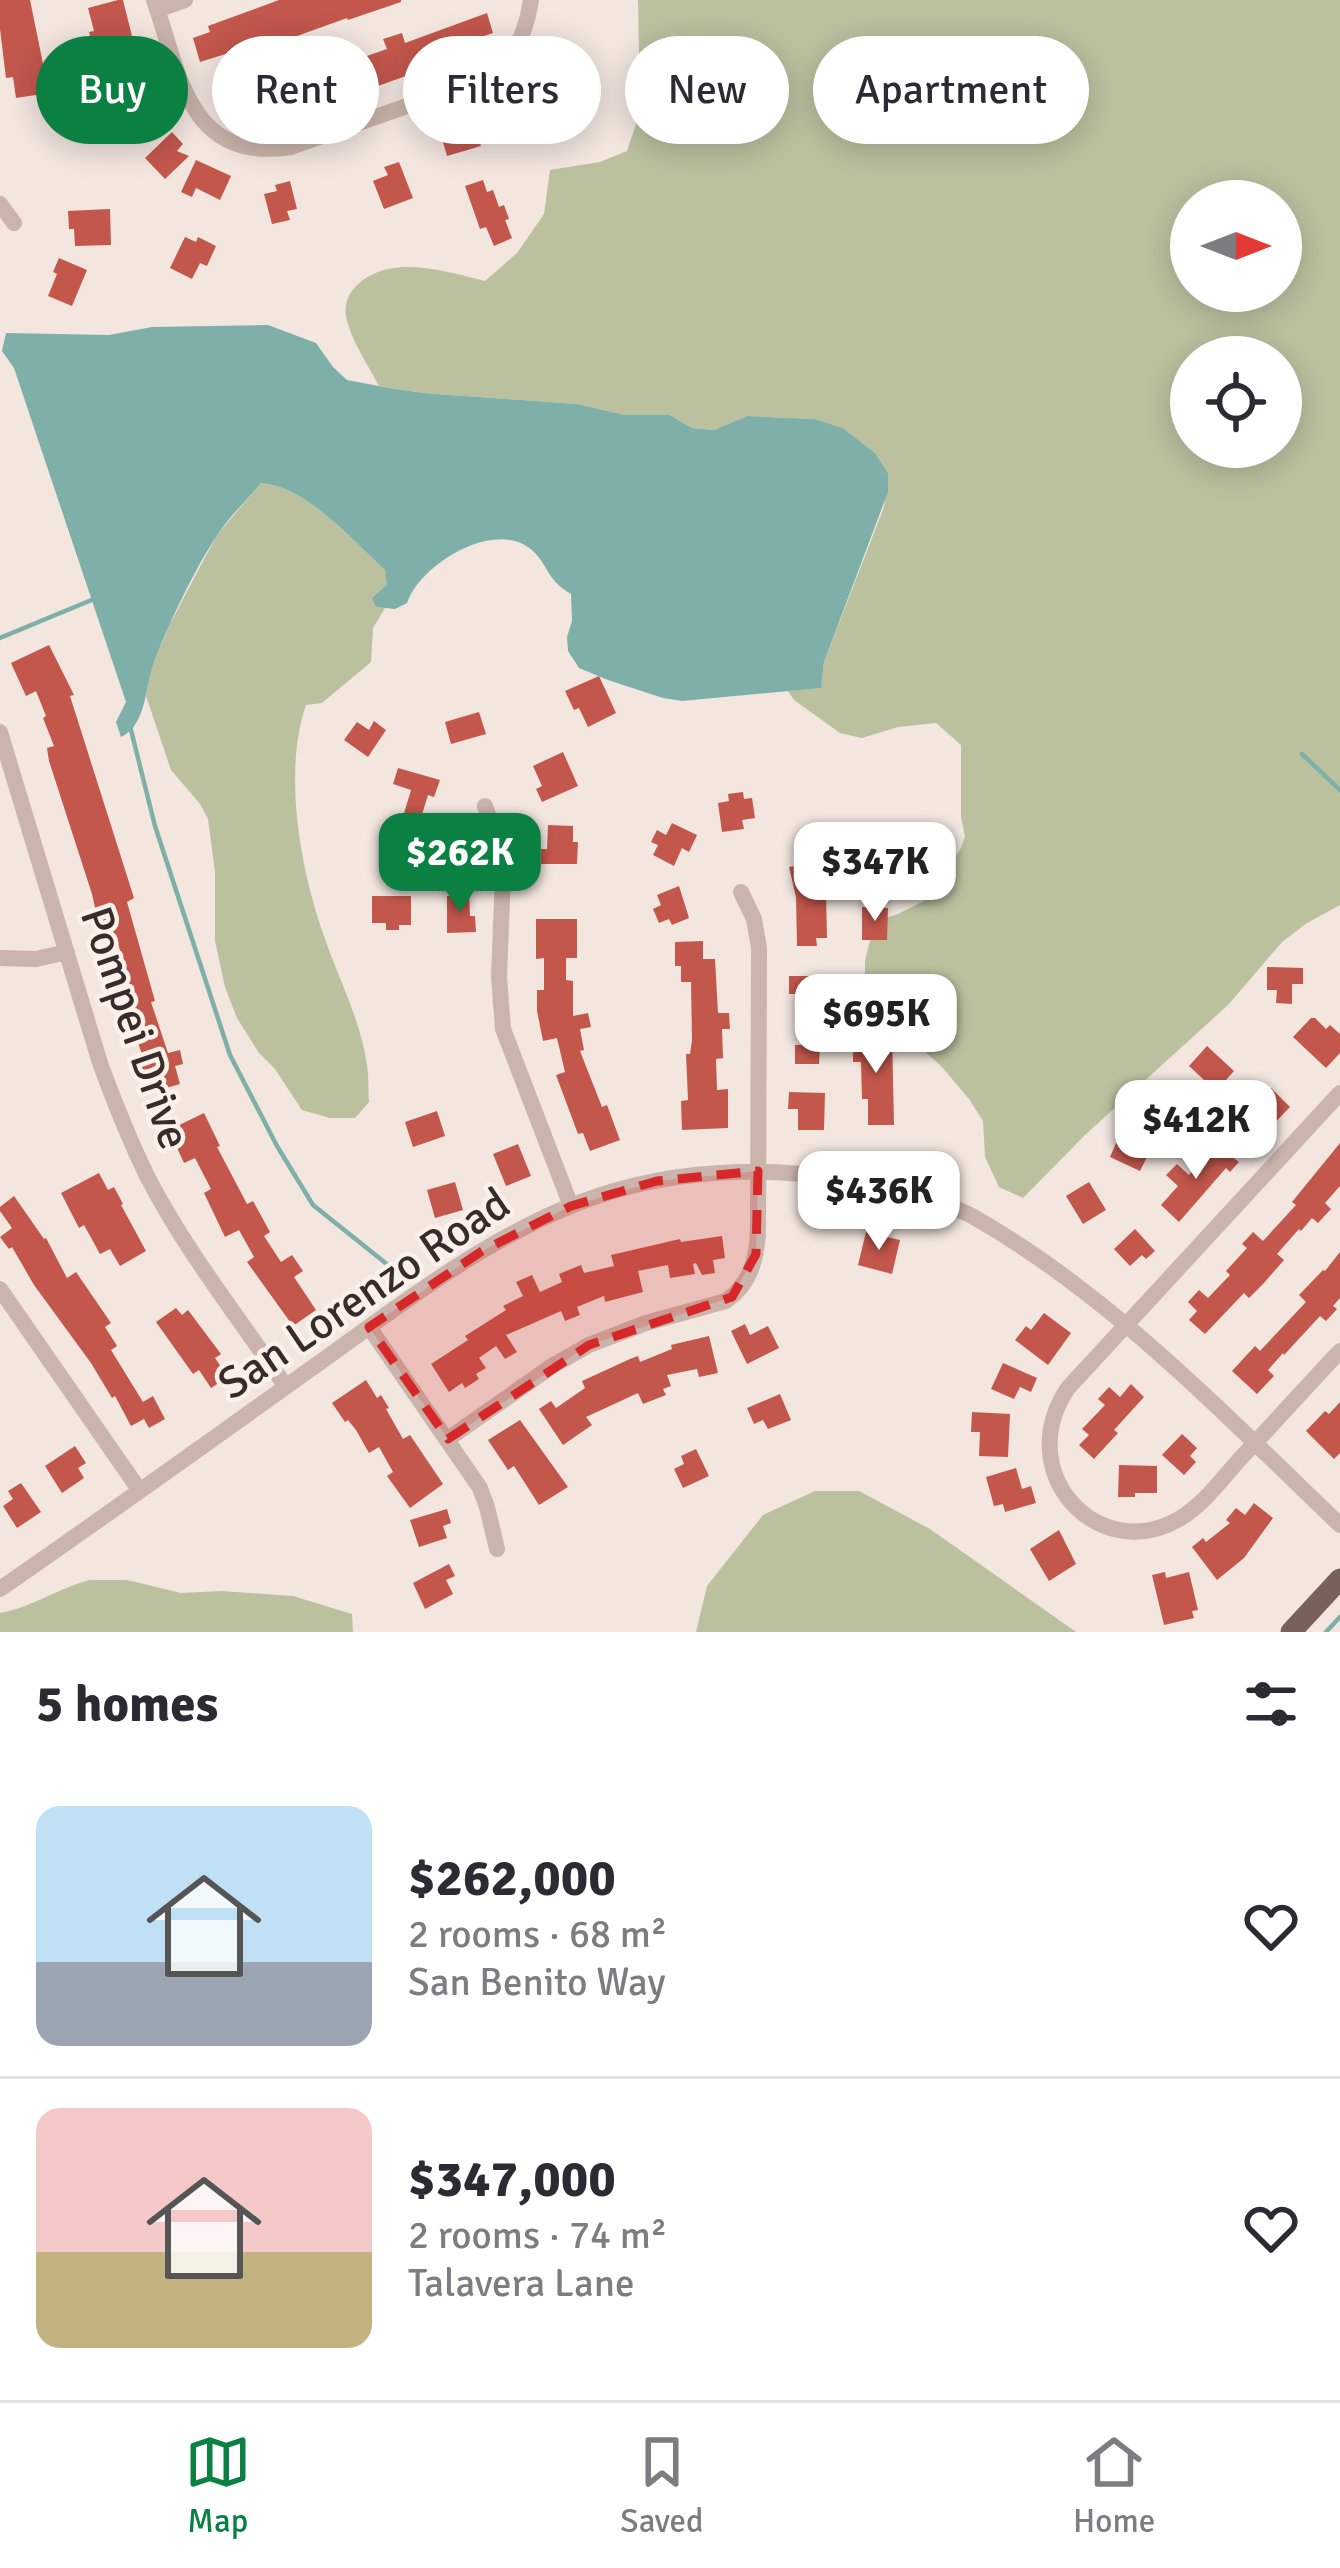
<!DOCTYPE html>
<html lang="en">
<head>
<meta charset="utf-8">
<style>
  :root { --surface:#fff; --page:#f7f7f7; --text:#2b2b33; --muted:#7c7c81; --line:#e1e1e2; --accent:#0b8043 }
  body { margin:0; font-family:Signika,sans-serif; background:var(--page); color:var(--text); height:100vh; display:flex; flex-direction:column; font-size:45px; white-space:nowrap }
  * { box-sizing:border-box; margin:0 }
  p { font-size:39px; color:var(--muted) }
  .icon { flex:none; width:66px; height:66px; fill:none; stroke:currentColor; stroke-width:2; stroke-linecap:round; stroke-linejoin:round }
  .map { position:relative; height:1632px; overflow:hidden }
  .side { display:flex; flex-direction:column; background:var(--surface); flex:1 }
  .side>* { flex:none }
  .banner { position:absolute; left:36px; top:36px; width:1269px; height:108px; display:flex; gap:24px }
  .needle { width:78px; rotate:90deg }
  .buttons { position:absolute; left:1170px; top:180px; display:grid; gap:24px }
  .buttons a { display:grid; place-items:center; width:132px; height:132px; border-radius:50%; background:var(--surface); box-shadow:0 6px 30px #0003; font-size:60px }
  .price { position:absolute; translate:-50% -102px; padding:0 27px; border-radius:24px; background:#fff; color:#222; font-size:39px; line-height:78px; filter:drop-shadow(0 3px 6px #0008) }
  .price::after { content:''; position:absolute; left:50%; top:72px; width:36px; height:27px; margin-left:-18px; background:inherit; clip-path:polygon(0 0,100% 0,50% 100%) }
  .price.on { background:var(--accent); color:#fff }
  ul { padding:0; list-style:none }
  li { display:flex; align-items:center; gap:36px; height:300px; padding:0 36px }
  li+li { border-top:3px solid var(--line) }
  li span { display:grid; place-items:center; flex:none; width:336px; height:240px; border-radius:24px; color:#555 }
  li>.icon { margin-inline-start:auto }
  span .icon { width:144px; height:144px; fill:#fffc; stroke-width:1 }
  li b { font-size:51px }
  h2 { display:flex; justify-content:space-between; align-items:center; height:144px; padding:0 36px; font-size:51px }
  .chip { padding:0 42px; border-radius:54px; background:var(--surface); box-shadow:0 6px 30px #0003; font-size:42px; line-height:108px }
  .chip.on { background:var(--accent); color:#fff }
  .dock { display:flex; justify-content:space-around; align-items:center; height:168px; border-top:3px solid var(--line); background:var(--surface); font-size:33px; color:var(--muted) }
  .dock a { display:grid; justify-items:center; gap:6px }
  .dock .on { color:var(--accent) }
  .map>svg:first-child { display:block }
</style>
</head>
<body>
<div class="map">
<svg width="1340" height="1632" viewBox="0 0 1340 1632">
  <rect width="100%" height="100%" fill="#f2e6df"/>
  <path fill="#bbc19f" fill-rule="evenodd" d="M638,0H1340V905L1307,923L1282,942L1228,1005L1086,1134L1023,1198L999,1187L985,1157L983,1121L969,1099L942,1067L910,1038L885,1029L865,1004V961L875,921L898,914L930,898L961,848L965,836L961,817V745L936,723L898,727L862,738L840,733L794,700L788,691L821,687L824,662L884,507L888,473L875,453L843,428L815,419L747,416L714,430L692,428L670,415H625L577,404L423,393L379,386C368,365 351,340 346,317C345,307 346,299 352,291C384,251 443,271 485,281L517,253L544,214L550,170L600,162L627,151L640,112ZM1191,201H1281V291H1191ZM1191,357H1281V447H1191Z
    M261,483C306,486 352,540 385,570L388,585L376,607L385,608L373,628L371,662L322,703L306,705C283,771 300,868 323,933C337,976 361,1020 367,1065C369,1077 368,1090 369,1102L355,1118H330L302,1110L275,1069L259,1053L237,1018L225,987L215,941V872L208,819L200,804L171,770L146,696L151,669L170,624L194,578L217,535Z
    M815,1491H859L930,1529L1076,1632H696L707,1586L763,1515Z
    M90,1580H127L181,1593L222,1591L293,1596L352,1614L353,1632H0V1613C33,1607 58,1588 90,1580Z"/>
  <path fill="#7eafa9" d="M268,325L316,343L333,367L347,380L384,387L423,393L577,404L625,415H670L692,428L714,430L747,416L815,419L843,428L875,453L888,473V492L824,662L821,688L682,701L663,698L608,680L579,668L568,651L567,637L572,621L571,594C546,579 550,568 533,551C497,517 420,564 407,603L395,609L376,607L372,598L387,585L385,570C352,540 306,486 261,483C247,500 230,516 218,534C195,568 169,623 154,662C145,686 147,725 121,737L116,722L126,702L14,368L2,351L6,333L109,335L152,327Z"/>
  <g fill="none" stroke-linecap="round" stroke-linejoin="round">
    <path stroke="#7eafa9" stroke-width="4.5" d="M0,638L94,599
      M130,726L155,826L230,1055L277,1146L313,1205L393,1269
      M1302,754L1340,790
      M1326,1632L1340,1617"/>
  </g>
  <path fill="#c3574c" d="M0,0H30L49,93L16,98L13,77L6,78L0,29Z
    M118,0H123L132,36L121,39L129,67L145,62L167,120L126,138L116,116L136,107L126,85L112,90L100,45L93,47L89,32L94,31L88,8Z
    M279,0H401V2L348,20L347,18L250,53L248,47L200,62L193,38L210,32L208,26Z
    M487,13L493,33L484,36L486,43L454,53L456,58L325,105L247,122L242,99L281,89L280,86L298,81L295,69L359,49L361,58L387,49L383,39L402,33L405,43Z
    M567,54L587,67L567,96L537,76L546,62L556,69Z
    M525,86L557,120L547,129L543,124L532,134L505,106Z
    M452,123L454,129L474,123L481,146L447,156L439,128Z
    M172,132L183,144L177,151L189,156L165,179L145,158Z
    M196,160L231,176L220,200L196,188L192,197L181,192Z
    M399,162L413,198L384,209L373,181L388,175L384,167Z
    M483,180L487,192L493,190L499,207L504,205L509,219L505,220L512,238L494,246L486,227L480,229L465,186Z
    M290,181L297,209L287,211L290,220L272,224L264,194L277,191L275,185Z
    M110,209L111,245L75,246L74,229H69L68,211Z
    M185,237L196,242L198,237L216,246L207,266L200,263L192,279L170,268Z
    M59,258L87,270L72,306L48,296L57,274L53,272Z
    M49,645L74,695L70,696L134,898L127,902L155,1001L151,1002L168,1053L180,1050L183,1064L175,1066L180,1084L149,1093L140,1061L144,1060L136,1037L131,1039L118,994L130,990L116,935L102,939L92,894L49,761L47,748L54,746L43,718L46,716L36,691L26,696L11,663Z
    M599,676L616,713L588,727L579,708L574,710L565,691Z
    M479,712L486,734L451,744L445,722Z
    M374,721L386,730L368,757L344,740L357,722L369,730Z
    M563,752L578,786L542,802L536,789L542,786L533,766Z
    M398,768L440,780L434,797L428,795L420,821L437,820V859L408,860V845L393,846L392,831H402V820L411,790L393,784Z
    M743,792L744,799L752,798L755,818L742,820L744,829L722,832L718,803L729,801L728,794Z
    M672,823L697,835L689,852L682,848L674,866L653,855L658,845L651,842L657,830L666,835Z
    M548,825L573,826V842H578L577,864H541V849H547Z
    M853,827H888V844H897L898,865L853,866Z
    M829,861L834,891L826,893L827,938H816L817,946H797L796,897L789,867Z
    M679,886L689,918L672,925L669,919L659,923L653,909L661,905L657,895Z
    M469,895L470,916H475L476,932L447,933V896Z
    M372,896H411V925H399V930H386V923H372Z
    M862,907L888,908L887,940H862Z
    M536,919H577V958H566V980L573,981V1016L588,1013L591,1027L580,1029L584,1050L580,1051L602,1107L607,1105L620,1140L590,1151L583,1133L578,1134L556,1075L565,1072L557,1038L543,1041L537,1011V990H544V958L536,959Z
    M703,941V959H715L718,1013H729L730,1029H722L723,1058L716,1059L717,1090L728,1089V1128L682,1130L681,1101L688,1100L686,1054H690L692,1040L691,982H681V966H675V942Z
    M1267,967L1303,968V984H1292V1004L1276,1003L1277,990H1267Z
    M789,976H823L826,1048H820L819,1064H795V1045H801L803,1025V994H789Z
    M1311,1018H1315L1326,1029L1330,1025L1340,1034V1053L1326,1068L1293,1037Z
    M853,1034H892L894,1125H868V1099H862L861,1062H853Z
    M1207,1046L1234,1071L1216,1091L1189,1066Z
    M1271,1088L1290,1107L1264,1134L1245,1116Z
    M789,1092L825,1093L824,1130H798V1109H788Z
    M1172,1092L1189,1120L1167,1133L1150,1105Z
    M437,1111L445,1136L413,1147L405,1122Z
    M204,1113L220,1146L217,1147L247,1204L253,1201L270,1232L264,1236L281,1262L292,1255L303,1271L294,1277L316,1310L293,1326L247,1262L254,1257L239,1230L225,1237L204,1193L211,1189L195,1158L184,1163L169,1130Z
    M1120,1134L1151,1149L1140,1171L1110,1157Z
    M1340,1143V1186L1325,1203L1331,1209L1318,1223L1312,1218L1301,1231L1299,1229L1277,1254L1284,1260L1263,1284L1249,1298L1244,1293L1205,1334L1189,1320L1197,1311L1188,1302L1199,1290L1208,1298L1230,1275L1226,1271L1247,1248L1242,1244L1253,1232L1263,1241L1296,1205L1292,1202Z
    M518,1144L531,1176L506,1186L493,1154Z
    M1216,1145L1239,1162L1230,1172L1226,1168L1179,1222L1161,1205L1178,1186L1166,1175L1177,1164L1189,1175Z
    M99,1173L108,1190L114,1187L123,1204L121,1205L146,1251L120,1266L110,1249L100,1254L84,1225L79,1228L61,1193Z
    M455,1182L463,1210L435,1218L427,1190Z
    M1089,1182L1106,1210L1083,1224L1066,1196Z
    M14,1196L44,1239L46,1238L67,1278L76,1272L111,1323L105,1327L117,1346L111,1350L143,1402L153,1396L165,1419L149,1428L144,1419L131,1426L115,1396L112,1398L91,1363L34,1285L12,1247L9,1249L0,1237L12,1228L0,1211V1207Z
    M1135,1229L1155,1251L1146,1259L1142,1255L1130,1266L1114,1249Z
    M866,1232L900,1240L892,1274L858,1265Z
    M722,1236L725,1258L713,1260L715,1273L702,1275L696,1263L693,1264L695,1274L670,1278L668,1265L638,1271L643,1292L605,1302L604,1296L577,1307L580,1315L565,1321L561,1311L506,1335L517,1352L505,1359L496,1346L479,1358L486,1368L476,1374L479,1379L465,1388L462,1383L449,1392L431,1364L468,1340L465,1336L506,1310L503,1306L523,1296L516,1282L532,1275L540,1292L562,1282L559,1274L581,1265L584,1273L614,1266L611,1255L680,1239L681,1242Z
    M1340,1252V1298L1333,1306L1337,1309L1326,1321L1320,1316L1284,1355L1283,1353L1268,1370L1274,1376L1257,1394L1232,1371L1255,1346L1260,1351L1306,1302L1299,1295L1323,1270L1325,1271Z
    M176,1308L182,1315L188,1310L221,1354L215,1358L228,1377L211,1388L199,1370L193,1374L156,1322Z
    M1044,1313L1071,1333L1048,1365L1015,1340L1026,1326L1031,1330Z
    M745,1324L750,1335L768,1326L779,1348L747,1364L731,1331Z
    M709,1336L718,1373L699,1377L697,1369L667,1375L671,1386L663,1389L666,1395L643,1404L638,1393L586,1417L592,1425L563,1445L539,1409L551,1401L556,1408L585,1388L582,1381L630,1359L638,1356L640,1362L672,1349L671,1345Z
    M1003,1363L1037,1378L1031,1392L1020,1387L1014,1399L991,1389Z
    M366,1380L377,1398L381,1395L389,1408L386,1409L403,1439L410,1435L443,1484L410,1508L387,1476L393,1472L379,1447L369,1453L356,1430L348,1420L345,1422L332,1403Z
    M1131,1384L1144,1397L1114,1430L1118,1433L1094,1459L1079,1445L1089,1435L1082,1429L1105,1405L1098,1399L1109,1387L1120,1397Z
    M780,1394L791,1420L768,1429L763,1420L754,1424L747,1408Z
    M1340,1402V1453L1334,1459L1306,1431L1325,1411L1329,1414Z
    M972,1412L1010,1414L1008,1457L979,1456L980,1432H971Z
    M520,1420L568,1487L539,1505L514,1466L508,1470L488,1440Z
    M1182,1434L1197,1448L1190,1456L1196,1462L1184,1475L1162,1455Z
    M75,1446L86,1463L78,1468L84,1478L62,1493L45,1466Z
    M696,1449L709,1476L683,1488L674,1469L684,1464L681,1456Z
    M1119,1465L1157,1466V1493H1135V1497H1118Z
    M1016,1468L1022,1489L1031,1486L1036,1503L1005,1512L1003,1504L994,1506L986,1477Z
    M21,1483L41,1512L17,1528L3,1506L13,1499L8,1491Z
    M1254,1503L1273,1518L1244,1558L1217,1580L1192,1547L1203,1538L1206,1542L1230,1523L1226,1520L1236,1508L1245,1515Z
    M447,1509L451,1523L443,1526L447,1538L419,1547L410,1520Z
    M1059,1530L1076,1564L1049,1581L1030,1549Z
    M449,1564L455,1576L446,1580L453,1594L425,1609L413,1583Z
    M1165,1572L1166,1578L1189,1572L1198,1610L1192,1611L1194,1618L1164,1625L1152,1575Z"/>
  <g fill="none" stroke-linecap="round" stroke-linejoin="round">
    <path stroke="#cab4ab" stroke-width="16" d="M154,0C180,74 188,163 291,147L472,83C511,62 524,44 531,0
      M157,10L185,0
      M0,204L14,223
      M0,732L100,1063C114,1101 129,1139 147,1176C185,1250 239,1318 286,1387
      M485,806L501,850L503,874L499,977L503,1029L571,1206
      M0,958L36,959L67,952
      M1340,1093L1068,1388C1011,1472 1098,1566 1179,1519C1203,1505 1221,1480 1239,1460C1273,1424 1306,1387 1340,1351
      M0,1289L140,1491
      M369,1327L480,1488L487,1507L497,1549
      M448,1439L552,1366L589,1345L646,1323L726,1301C751,1283 757,1259 758,1229L759,948L754,919L741,892
      M0,1589C107,1515 213,1439 319,1363C400,1305 481,1242 573,1205C680,1162 803,1163 912,1195C932,1201 954,1206 972,1216C1110,1294 1226,1416 1340,1525"/>
    <path stroke="#79615b" stroke-width="21" d="M1291,1632L1340,1579"/>
  </g>
  <path fill="#d62828" fill-opacity="0.2" stroke="#d62828" stroke-width="9" stroke-dasharray="24 15" stroke-linejoin="round" d="M758,1171L756,1254L732,1297L589,1345L448,1439L369,1327L482,1251L571,1206L657,1181Z"/>
  <g text-anchor="middle" dominant-baseline="central" stroke-width="9" stroke-linejoin="round" paint-order="stroke">
    <g font-size="45" fill="#382c2a" stroke="#faf1eb">
      <text transform="translate(135 1028) rotate(71)">Pompei Drive</text>
      <text transform="translate(364 1294) rotate(-34)">San Lorenzo Road</text>
    </g>
  </g>
</svg>
<div class="buttons">
<a><svg class="needle" viewBox="-14 -14 28 28"><path d="M0-13l5 13h-10z" fill="#e53935"/><path d="M0 13l5-13h-10z" fill="#7c7c81"/></svg></a>
<a><svg class="icon" aria-label="locate" viewBox="0 0 24 24"><circle cx="12" cy="12" r="6"/><path d="M12 2v4M12 18v4M2 12h4M18 12h4"/></svg></a>
</div>
<b class="price on" style="left:460px;top:915px">$262K</b>
<b class="price" style="left:875px;top:924px">$347K</b>
<b class="price" style="left:876px;top:1076px">$695K</b>
<b class="price" style="left:1196px;top:1182px">$412K</b>
<b class="price" style="left:879px;top:1253px">$436K</b>
<div class="banner">
<a class="chip on">Buy</a>
<a class="chip">Rent</a>
<a class="chip">Filters</a>
<a class="chip">New</a>
<a class="chip">Apartment</a>
</div>
</div>
<section class="side">
<h2>5 homes<svg class="icon" aria-label="filters" viewBox="0 0 24 24"><path d="M4 7h16M4 17h16"/><circle cx="9" cy="7" r="2"/><circle cx="15" cy="17" r="2"/></svg></h2>
<ul>
<li><span style="background:linear-gradient(#bfe0f5 65%,#9aa5b1 0)"><svg class="icon" aria-label="home" viewBox="0 0 24 24"><path d="M3 11l9-7 9 7M6 9v11h12V9"/></svg></span><div><b>$262,000</b><p>2 rooms · 68 m²</p><p>San Benito Way</p></div><svg class="icon" aria-label="heart" viewBox="0 0 24 24"><path d="M12 20l-8-8c-3-5 5-10 8-4 3-6 11-1 8 4z"/></svg></li>
<li><span style="background:linear-gradient(#f6c9c9 60%,#c2b280 0)"><svg class="icon" aria-label="home" viewBox="0 0 24 24"><path d="M3 11l9-7 9 7M6 9v11h12V9"/></svg></span><div><b>$347,000</b><p>2 rooms · 74 m²</p><p>Talavera Lane</p></div><svg class="icon" aria-label="heart" viewBox="0 0 24 24"><path d="M12 20l-8-8c-3-5 5-10 8-4 3-6 11-1 8 4z"/></svg></li>
</ul>
</section>
<nav class="dock">
<a class="on"><svg class="icon" aria-label="map" viewBox="0 0 24 24"><path d="M3 6l6-2 6 2 6-2v14l-6 2-6-2-6 2zM9 4v14M15 6v14"/></svg>Map</a>
<a><svg class="icon" aria-label="saved" viewBox="0 0 24 24"><path d="M7 4h10v16l-5-4-5 4z"/></svg>Saved</a>
<a><svg class="icon" aria-label="home" viewBox="0 0 24 24"><path d="M3 11l9-7 9 7M6 9v11h12V9"/></svg>Home</a>
</nav>
</body>
</html>
